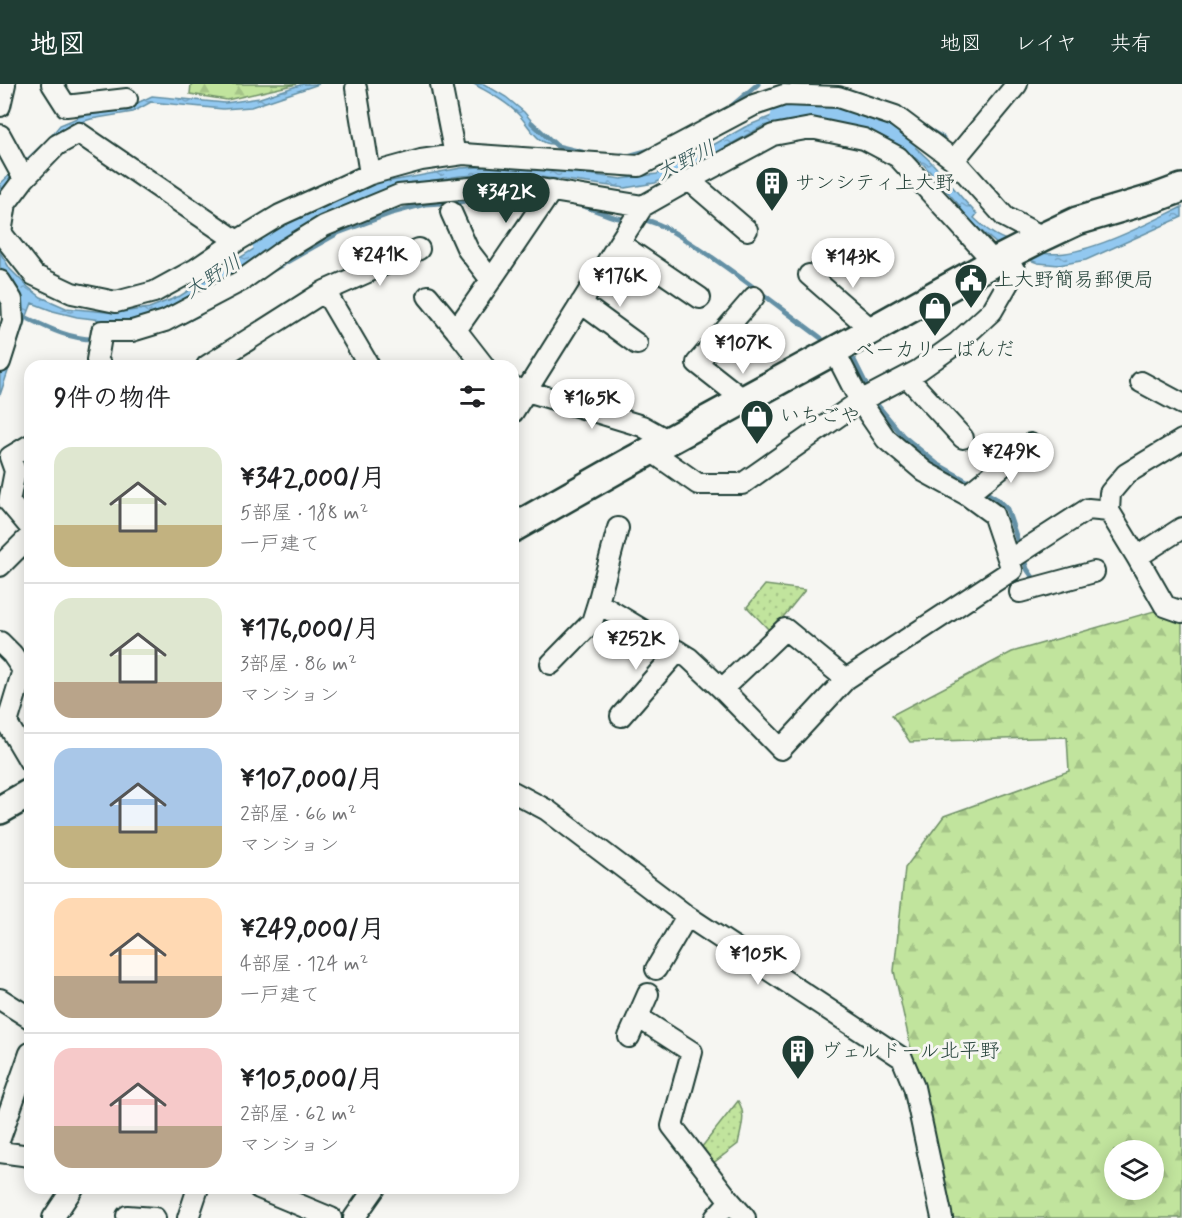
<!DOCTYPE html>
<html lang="ja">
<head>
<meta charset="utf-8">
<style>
  :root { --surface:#fff; --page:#f2f2f2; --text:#202124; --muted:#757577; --line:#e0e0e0; --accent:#1f3d34 }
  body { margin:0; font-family:Mynerve,"Klee One",sans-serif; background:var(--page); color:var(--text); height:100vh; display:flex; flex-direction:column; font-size:22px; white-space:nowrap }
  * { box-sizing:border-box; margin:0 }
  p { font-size:20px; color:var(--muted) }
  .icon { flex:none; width:33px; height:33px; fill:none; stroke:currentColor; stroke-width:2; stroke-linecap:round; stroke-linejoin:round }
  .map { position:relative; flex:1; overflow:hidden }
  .details { position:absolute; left:24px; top:276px; width:495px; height:834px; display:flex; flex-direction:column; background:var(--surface); border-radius:18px; box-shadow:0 3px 15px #0003 }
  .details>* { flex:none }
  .tools { position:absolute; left:1104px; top:1056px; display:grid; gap:12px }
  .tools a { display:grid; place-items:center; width:60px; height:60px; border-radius:50%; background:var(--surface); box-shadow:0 3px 15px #0003; font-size:30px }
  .price { position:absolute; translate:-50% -51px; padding:0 14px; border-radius:21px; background:#fff; color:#222; font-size:20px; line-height:39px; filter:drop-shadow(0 2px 3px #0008) }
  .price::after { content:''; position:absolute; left:50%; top:36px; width:18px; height:14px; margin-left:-9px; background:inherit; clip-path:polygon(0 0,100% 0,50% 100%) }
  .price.on { background:var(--accent); color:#fff }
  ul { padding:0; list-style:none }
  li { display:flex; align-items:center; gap:18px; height:150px; padding:0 30px }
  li+li { border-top:2px solid var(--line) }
  li span { display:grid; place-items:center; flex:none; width:168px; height:120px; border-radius:18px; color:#555 }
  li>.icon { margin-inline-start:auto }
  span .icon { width:72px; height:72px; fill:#fffc; stroke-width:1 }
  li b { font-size:26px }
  h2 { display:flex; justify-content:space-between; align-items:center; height:72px; padding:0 30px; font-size:26px }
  header { display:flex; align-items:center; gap:36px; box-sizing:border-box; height:84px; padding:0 30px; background:var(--accent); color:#fff }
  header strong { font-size:28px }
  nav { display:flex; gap:33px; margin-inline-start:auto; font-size:21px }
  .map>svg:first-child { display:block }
</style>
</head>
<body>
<header>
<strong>地図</strong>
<nav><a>地図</a><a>レイヤ</a><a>共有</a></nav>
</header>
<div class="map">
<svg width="1182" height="1134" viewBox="0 0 1182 1134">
  <defs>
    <pattern id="forest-firs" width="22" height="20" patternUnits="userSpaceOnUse" patternTransform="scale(1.5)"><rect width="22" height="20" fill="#c1e49d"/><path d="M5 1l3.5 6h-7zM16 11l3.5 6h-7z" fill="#a5c488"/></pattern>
    <pattern id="park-dots" width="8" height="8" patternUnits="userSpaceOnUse" patternTransform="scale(1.5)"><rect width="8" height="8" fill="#c1e49d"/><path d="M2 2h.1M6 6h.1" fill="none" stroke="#a5c488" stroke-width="1.8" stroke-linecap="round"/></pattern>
    <pattern id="water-ripples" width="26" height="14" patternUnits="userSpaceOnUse" patternTransform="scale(1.5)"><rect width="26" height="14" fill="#92c8f0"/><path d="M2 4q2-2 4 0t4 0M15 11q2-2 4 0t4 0" fill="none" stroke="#77a4c3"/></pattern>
  </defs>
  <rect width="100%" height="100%" fill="#f6f6f2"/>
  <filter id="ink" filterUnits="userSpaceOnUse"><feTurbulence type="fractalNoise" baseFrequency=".0167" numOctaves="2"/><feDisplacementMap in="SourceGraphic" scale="12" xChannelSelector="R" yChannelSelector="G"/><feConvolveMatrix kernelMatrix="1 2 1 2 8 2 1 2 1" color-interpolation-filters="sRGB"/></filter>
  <g filter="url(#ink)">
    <path fill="url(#forest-firs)" stroke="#709068" stroke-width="1.5" fill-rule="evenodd" d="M191,0H297L227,16L190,10Z
      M1175,521L1182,531V1134H948L894,887L905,784L944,732L1069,687L1067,653L910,658L892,631L1012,568ZM1114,1066H1154V1106H1114Z"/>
    <path fill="url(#park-dots)" stroke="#709068" stroke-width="1.5" d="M765,501L805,506L771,548L747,523Z
      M738,1017C747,1030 741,1045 738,1060L712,1080L701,1064Z"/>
    <path fill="url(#water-ripples)" stroke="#6490a5" stroke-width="1.5" d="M303,0H319L251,23L223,25L151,18L133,28L91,35L68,42L41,73L0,109V100L51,52L60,41L91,28L131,22L152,12L225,19L260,14Z
      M474,0H484L506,13L524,28L546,54L554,60C537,61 529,41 518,30C506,17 489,9 474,0Z
      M812,25C861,31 892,39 928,75C946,92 959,113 977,130L974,134C991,150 998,154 1021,161C1028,164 1036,167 1043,169C1080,176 1148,139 1182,123V133L1086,176L1059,181L1038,179L1021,173L997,160L986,151L965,132L958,120L924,81L882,48L859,41L830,36L810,34H799L763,42L696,80L655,99L625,104L558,95L507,90L460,92L409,100L357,116L328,130L294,148L261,172L183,219L162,228L137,236L110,237L77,233L53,227L32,219L25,237L0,311V288L18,239L3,189L0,183V168L10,185L28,203L41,213L66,224L116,229L149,224L180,212L285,145L334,117L391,97L461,84L499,82L567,87L621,95L657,90L692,73L745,43L779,29L797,26Z"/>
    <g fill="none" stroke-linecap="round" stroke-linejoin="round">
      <path stroke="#6490a5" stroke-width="5" d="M727,26L758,0
        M532,39L557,62L582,68
        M929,46L943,54
        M622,71L628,72L653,65
        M576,120C582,122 587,123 592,125C605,129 612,135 627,135
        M640,135C659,138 673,148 689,158C735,187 777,222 821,254
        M269,188L338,149L392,129L425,120L459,118L491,112H514L538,114
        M21,231C44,242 70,256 96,255
        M181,239L199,230
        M854,276L869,306
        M875,318L903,352L937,380L972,400
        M980,405L998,416L1007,425L1020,464
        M1023,472L1027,485L1034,495"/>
      <path stroke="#92c8f0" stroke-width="33" d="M787,34L801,30L837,37L884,44L900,57
        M269,159L320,123L373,103"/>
      <defs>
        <path id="street" d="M52,0L66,22L127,15
          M441,0L455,71
          M356,4L370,90
          M0,22L5,0
          M0,51L24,95
          M954,76L1017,0
          M689,96L747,146
          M451,128L468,166L491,196L456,246L484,282
          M237,157L79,49L57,61L24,95L6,119L1,149L34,191L72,209L116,218L154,208L196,185L237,157L280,131L370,90L421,76L463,70L639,82L754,21L784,11L838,13L895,32L954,76L1005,133L1043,153
          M619,159L700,214
          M809,191L872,246
          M491,196L552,106
          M0,197L12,216L13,237L0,278
          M325,207L419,165
          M428,212L456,246
          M581,219L637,260
          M834,266L860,317L886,355L925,388L967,411L993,430L1012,486L846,595L781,665L722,605L785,545L846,595
          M101,282L97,276L102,247H132L165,237L241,197L283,167L324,142L399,111L510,100L643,122L689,96L773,51L811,44L864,55L898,73L994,178L1015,187L992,227L957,259L919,286L860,317L742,400H698L651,367
          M207,282L325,207L369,282
          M907,293L963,354
          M1141,298L1182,320
          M517,304L642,342L669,357
          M744,316L697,279L754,213
          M513,328L619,159L643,122
          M1182,356L1126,390L1110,409L1109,427L1137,473L1165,522L1182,528
          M30,361L10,373L15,387L9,418L30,443
          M967,411L1030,360
          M1137,473L1182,444
          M1009,476L1088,425L1109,427
          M0,482L30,452
          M1020,508L1094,488
          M598,519L689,574L722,605
          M0,558L12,570L23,586L7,639L30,678
          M551,580L592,538L598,519L618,444
          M621,632L678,567
          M513,708L547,726L687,832L902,974L914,1003L942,1134
          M656,885L687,832
          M0,915L30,934
          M638,933L692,968L672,1042L730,1117L745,1134
          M629,953L648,910
          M0,1054L30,969
          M0,1068L30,1072
          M259,1104L331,1134
          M127,1132L155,1134
          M53,1134L73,1104
          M188,1134L198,1104
          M354,1134L375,1104
          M715,1134L730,1117"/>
        <path id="secondary" d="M513,444L626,380L872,246L994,178L1043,153L1077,137L1155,114L1182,104
          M0,726L30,709"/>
      </defs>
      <use href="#street" stroke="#1f3d34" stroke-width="24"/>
      <use href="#secondary" stroke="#1f3d34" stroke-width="32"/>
      <use href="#street" stroke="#f6f6f2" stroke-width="20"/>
      <use href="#secondary" stroke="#f6f6f2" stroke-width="27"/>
    </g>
  </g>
  <defs>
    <symbol id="building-pin" viewBox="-11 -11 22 30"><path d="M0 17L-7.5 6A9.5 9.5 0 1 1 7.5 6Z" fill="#1f3d34" stroke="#f6f6f2"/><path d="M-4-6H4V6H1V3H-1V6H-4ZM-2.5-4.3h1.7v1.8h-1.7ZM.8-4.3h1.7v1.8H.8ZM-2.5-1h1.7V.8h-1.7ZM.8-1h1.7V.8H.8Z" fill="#fff"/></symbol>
    <symbol id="civic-pin" viewBox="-11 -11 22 30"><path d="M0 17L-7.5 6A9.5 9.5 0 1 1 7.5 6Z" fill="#1f3d34" stroke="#f6f6f2"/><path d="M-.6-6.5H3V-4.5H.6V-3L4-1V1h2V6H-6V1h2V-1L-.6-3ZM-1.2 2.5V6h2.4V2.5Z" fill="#fff"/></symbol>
    <symbol id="shop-pin" viewBox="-11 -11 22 30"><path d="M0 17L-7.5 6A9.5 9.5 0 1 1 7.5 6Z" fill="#1f3d34" stroke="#f6f6f2"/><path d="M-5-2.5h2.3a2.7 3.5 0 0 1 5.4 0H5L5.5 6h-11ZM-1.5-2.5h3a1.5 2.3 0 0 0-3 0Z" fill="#fff"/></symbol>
  </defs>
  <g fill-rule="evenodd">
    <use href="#building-pin" x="753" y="80" width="38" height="52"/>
    <use href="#civic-pin" x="952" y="177" width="38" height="52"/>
    <use href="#shop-pin" x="916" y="205" width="38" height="52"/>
    <use href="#shop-pin" x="738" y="313" width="38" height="52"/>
    <use href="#building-pin" x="779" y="948" width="38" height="52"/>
  </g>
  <g text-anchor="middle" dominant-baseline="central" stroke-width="6" stroke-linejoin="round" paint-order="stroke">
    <g font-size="20" fill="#1f3d34" stroke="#f6f6f2" text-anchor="start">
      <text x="795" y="99">サンシティ上大野</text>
      <text x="994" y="196">上大野簡易郵便局</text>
      <text x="935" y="266" text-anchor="middle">ベーカリーぱんだ</text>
      <text x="780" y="332">いちごや</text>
      <text x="821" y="967">ヴェルドール北平野</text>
    </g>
    <g font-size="21" font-style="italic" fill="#36595a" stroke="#f6f6f2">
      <text transform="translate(686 77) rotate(-26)">大野川</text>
      <text transform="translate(213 193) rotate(-32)">大野川</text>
    </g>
  </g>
</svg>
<div class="tools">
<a><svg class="icon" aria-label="layers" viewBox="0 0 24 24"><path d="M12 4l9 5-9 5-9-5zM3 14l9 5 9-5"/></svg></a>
</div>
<b class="price on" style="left:506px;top:140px">¥342K</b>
<b class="price" style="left:380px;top:203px">¥241K</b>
<b class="price" style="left:853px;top:205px">¥143K</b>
<b class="price" style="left:620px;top:224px">¥176K</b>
<b class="price" style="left:743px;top:291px">¥107K</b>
<b class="price" style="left:592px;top:346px">¥165K</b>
<b class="price" style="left:1011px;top:400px">¥249K</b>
<b class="price" style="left:636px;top:587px">¥252K</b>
<b class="price" style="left:758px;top:902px">¥105K</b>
<section class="details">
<h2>9件の物件<svg class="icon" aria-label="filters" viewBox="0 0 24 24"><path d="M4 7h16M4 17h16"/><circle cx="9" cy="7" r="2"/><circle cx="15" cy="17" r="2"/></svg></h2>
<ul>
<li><span style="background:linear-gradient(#dfe7d0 65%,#c2b280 0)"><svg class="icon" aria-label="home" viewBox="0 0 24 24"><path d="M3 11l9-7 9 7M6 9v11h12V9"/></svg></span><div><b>¥342,000/月</b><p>5部屋 · 188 m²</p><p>一戸建て</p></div></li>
<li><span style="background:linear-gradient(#dfe7d0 70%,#b9a48a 0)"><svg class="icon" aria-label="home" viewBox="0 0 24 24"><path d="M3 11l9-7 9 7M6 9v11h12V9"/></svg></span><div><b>¥176,000/月</b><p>3部屋 · 86 m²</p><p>マンション</p></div></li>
<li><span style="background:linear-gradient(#a9c7e8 65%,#c2b280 0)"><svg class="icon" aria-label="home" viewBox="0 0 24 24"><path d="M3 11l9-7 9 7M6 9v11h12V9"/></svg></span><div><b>¥107,000/月</b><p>2部屋 · 66 m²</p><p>マンション</p></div></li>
<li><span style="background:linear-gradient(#ffd9b3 65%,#b9a48a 0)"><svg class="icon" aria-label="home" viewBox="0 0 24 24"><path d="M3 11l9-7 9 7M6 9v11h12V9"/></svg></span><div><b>¥249,000/月</b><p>4部屋 · 124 m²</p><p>一戸建て</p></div></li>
<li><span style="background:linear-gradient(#f6c9c9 65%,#b9a48a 0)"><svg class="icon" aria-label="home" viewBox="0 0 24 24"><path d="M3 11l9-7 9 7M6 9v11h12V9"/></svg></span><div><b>¥105,000/月</b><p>2部屋 · 62 m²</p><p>マンション</p></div></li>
</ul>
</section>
</div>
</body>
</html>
